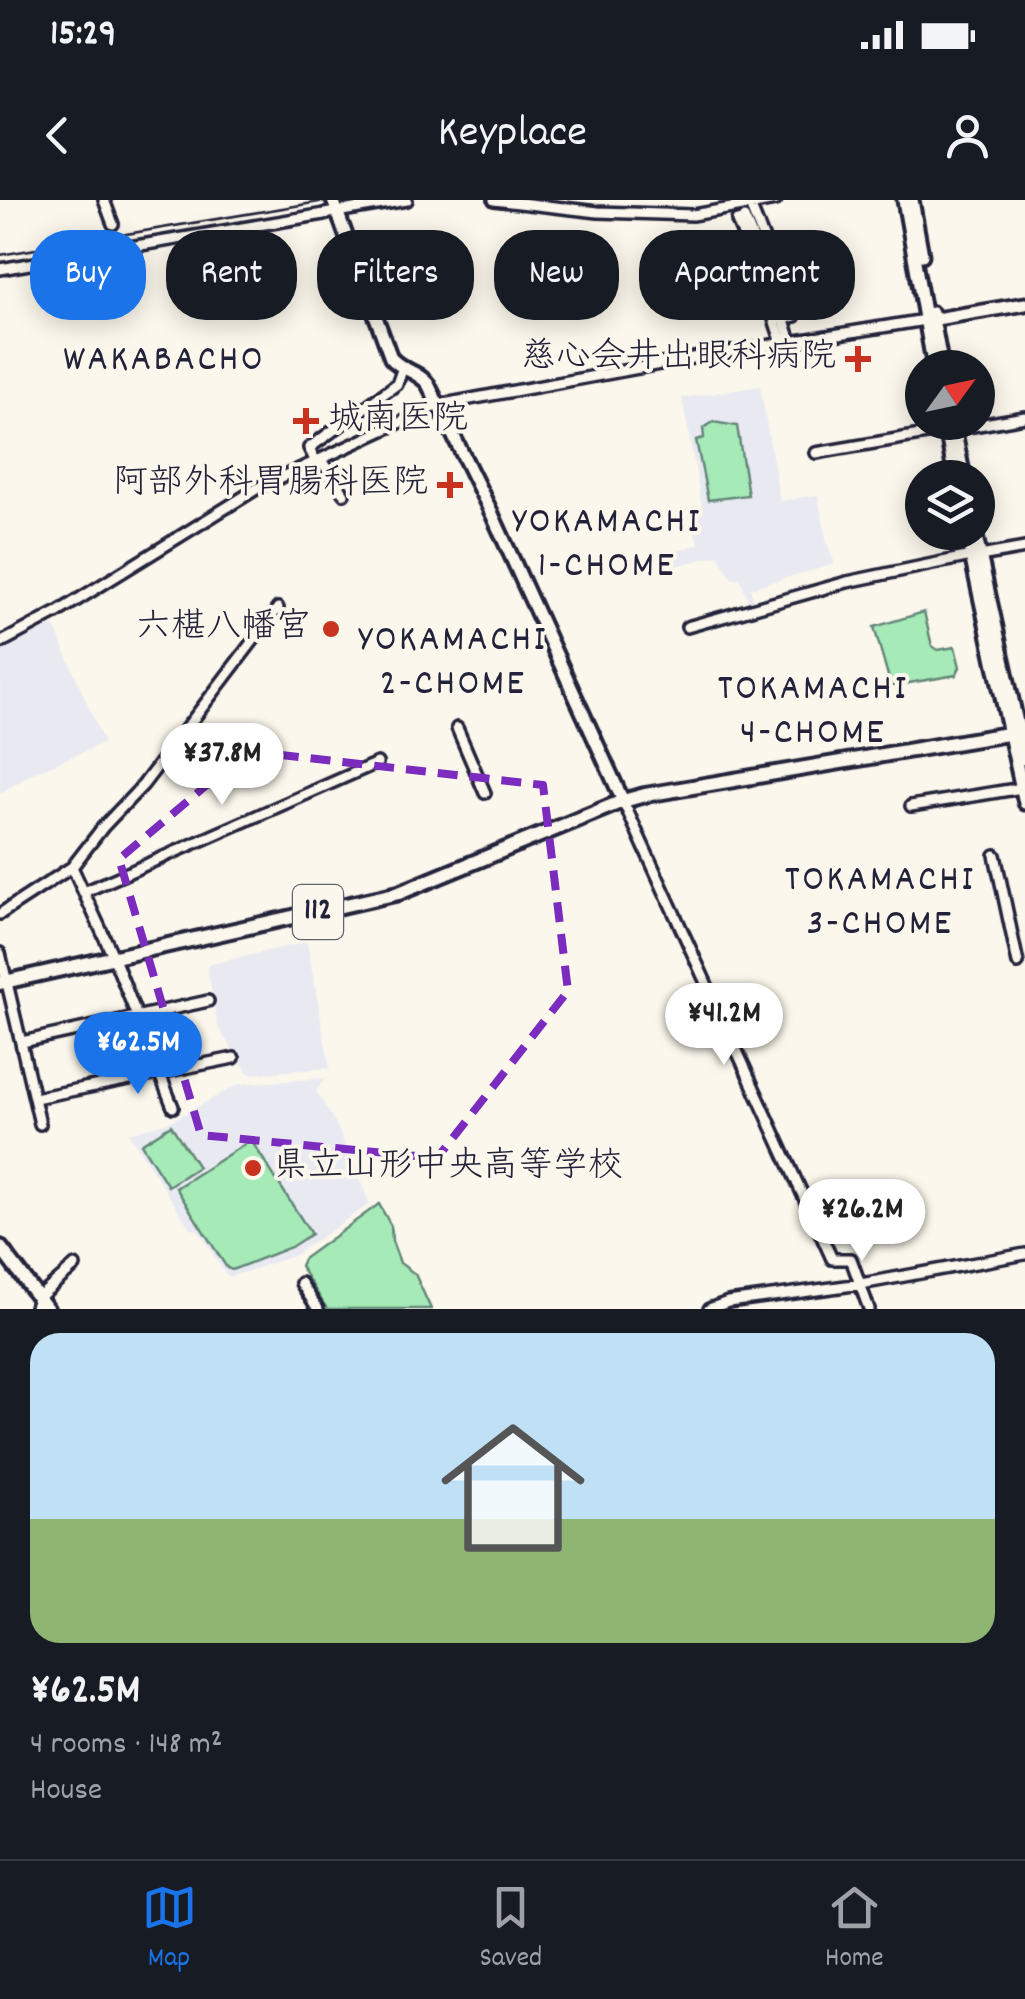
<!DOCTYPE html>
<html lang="en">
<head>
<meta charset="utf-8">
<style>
  :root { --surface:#171b24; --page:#242831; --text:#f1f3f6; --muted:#9ea1a6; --line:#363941; --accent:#1a73e8 }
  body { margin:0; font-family:Dekko,"Klee One",sans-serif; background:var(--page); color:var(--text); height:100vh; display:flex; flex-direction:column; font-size:38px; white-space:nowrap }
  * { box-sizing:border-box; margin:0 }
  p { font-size:32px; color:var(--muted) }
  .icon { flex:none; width:55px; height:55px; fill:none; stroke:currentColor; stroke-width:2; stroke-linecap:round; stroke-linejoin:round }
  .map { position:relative; height:1109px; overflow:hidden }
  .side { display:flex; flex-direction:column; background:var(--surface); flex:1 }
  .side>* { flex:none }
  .guide { position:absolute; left:30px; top:30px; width:965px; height:90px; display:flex; gap:20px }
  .needle { width:65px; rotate:57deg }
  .buttons { position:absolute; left:905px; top:150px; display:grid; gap:20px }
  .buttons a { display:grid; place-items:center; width:90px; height:90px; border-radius:50%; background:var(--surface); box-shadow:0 5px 25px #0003; font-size:50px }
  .price { position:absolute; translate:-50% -85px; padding:0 22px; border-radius:35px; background:#fff; color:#222; font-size:32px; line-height:65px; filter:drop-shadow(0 2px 5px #0008) }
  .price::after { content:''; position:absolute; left:50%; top:60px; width:30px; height:22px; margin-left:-15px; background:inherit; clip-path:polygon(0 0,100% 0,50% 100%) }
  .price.selected { background:var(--accent); color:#fff }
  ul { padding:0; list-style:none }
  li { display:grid; align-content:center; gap:20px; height:530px; padding:0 30px }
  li+li { border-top:2px solid var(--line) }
  li span { display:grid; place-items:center; height:310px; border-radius:30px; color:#555 }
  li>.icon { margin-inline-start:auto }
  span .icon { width:180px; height:180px; fill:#fffc; stroke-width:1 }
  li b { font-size:42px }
  .tag { padding:0 35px; border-radius:40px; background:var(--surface); box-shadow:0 5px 25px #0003; font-size:35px; line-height:90px }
  .tag.selected { background:var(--accent); color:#fff }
  .status { display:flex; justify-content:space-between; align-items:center; height:70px; padding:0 50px; background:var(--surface); direction:ltr }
  .status svg { height:28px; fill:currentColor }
  header { display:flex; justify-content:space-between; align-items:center; height:130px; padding:0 30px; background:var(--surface); font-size:45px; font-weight:600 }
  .tabs { display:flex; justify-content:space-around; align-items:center; height:140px; border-top:2px solid var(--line); background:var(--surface); font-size:28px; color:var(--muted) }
  .tabs a { display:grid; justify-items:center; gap:5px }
  .tabs .selected { color:var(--accent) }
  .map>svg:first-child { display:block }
</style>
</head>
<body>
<div class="status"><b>15:29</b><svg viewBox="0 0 49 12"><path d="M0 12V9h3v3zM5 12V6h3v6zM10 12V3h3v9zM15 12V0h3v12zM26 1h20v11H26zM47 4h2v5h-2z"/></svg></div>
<header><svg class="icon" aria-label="back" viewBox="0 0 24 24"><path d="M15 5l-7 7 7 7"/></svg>Keyplace<svg class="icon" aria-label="person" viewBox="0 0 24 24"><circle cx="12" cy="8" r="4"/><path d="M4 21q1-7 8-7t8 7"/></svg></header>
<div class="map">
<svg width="1025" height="1109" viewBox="0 0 1025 1109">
  <rect width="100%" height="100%" fill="#fbf7ec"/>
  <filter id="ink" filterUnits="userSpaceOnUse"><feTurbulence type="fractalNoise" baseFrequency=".01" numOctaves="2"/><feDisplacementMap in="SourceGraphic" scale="20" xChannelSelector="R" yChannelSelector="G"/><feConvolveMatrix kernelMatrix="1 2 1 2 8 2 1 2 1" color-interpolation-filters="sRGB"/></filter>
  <g filter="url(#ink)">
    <path fill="#e9eaf1" d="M760,186L780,301L818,295L827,343L835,364L750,388L755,404L750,405L740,378L732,379L718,355L672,367L668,354L699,344L686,309L702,306L682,198Z
      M54,425L104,543L33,573L0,594V449Z
      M307,742L330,868L249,874L218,828L207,765Z
      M326,878L316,891L336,924L370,1004L293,1056L231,1077L225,1074L198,1030L190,1028L128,933L169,922L239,884Z"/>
    <path fill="#a6ebb7" stroke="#648679" stroke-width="2.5" d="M713,222L737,226L748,295L708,300L696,240L704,238L703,228Z
      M924,412L932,446L938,450L955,447L960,467L956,475L891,486L874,427Z
      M171,925L198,967L168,986L141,944Z
      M251,940L311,1034L291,1047L232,1070L227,1068L176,988Z
      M379,1004L391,1026L392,1041L400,1063L415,1074L431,1109H327L300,1066L303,1059Z"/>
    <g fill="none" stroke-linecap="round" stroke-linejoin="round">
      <path stroke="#d0ccc9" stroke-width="9" stroke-dasharray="9 4.5" stroke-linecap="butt" d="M726,0L737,21"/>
      <defs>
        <path id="minor" d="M104,0L113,24
          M494,0L598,12L693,15L776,0
          M750,5L795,116L783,119
          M744,18L769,75L791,141
          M737,21L756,65L782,143
          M0,69L407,0
          M816,253L1025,217
          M321,260L344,294
          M316,262L309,248L397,184L402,170
          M980,356L1025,348
          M687,427L847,382L971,356
          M0,443L58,412L258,288L438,205L704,156L925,120
          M457,528L485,593
          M623,601L832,1059H851L869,1109
          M911,606L1022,588
          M995,655L1018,763
          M72,667L113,756L173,907
          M84,692L377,563
          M0,714L72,667L103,627L143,585L278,408
          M0,753L40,924
          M22,842L208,801
          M35,898L234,858
          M301,1083L318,1109
          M35,1107L38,1098L75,1066
          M709,1109L728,1102L861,1084L1025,1054"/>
        <path id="major" d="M333,0L391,158C402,171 417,170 428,184L492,314L623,601
          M904,0L934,168
          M912,0L922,55
          M932,113L942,168
          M930,120L1025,104
          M945,222L955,278
          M953,222L964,278
          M966,332L1025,603
          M975,332L1025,559"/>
        <path id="highway" d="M0,783L399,693L623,601L645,595L1025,531
          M0,1047L47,1109"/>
      </defs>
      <use href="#minor" stroke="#22223b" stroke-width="16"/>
      <use href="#major" stroke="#22223b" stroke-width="19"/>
      <use href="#highway" stroke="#22223b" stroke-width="20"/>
      <use href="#minor" stroke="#fbf7ec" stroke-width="9"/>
      <use href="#major" stroke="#fbf7ec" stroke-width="11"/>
      <use href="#highway" stroke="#fbf7ec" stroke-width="12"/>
      <path stroke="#22223b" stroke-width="2.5" d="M0,55L331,0"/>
    </g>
  </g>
  <path fill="none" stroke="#7b2cbf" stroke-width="8" stroke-dasharray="20 12" stroke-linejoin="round" d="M247,551L543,585L568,791L437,958L201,935L119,659Z"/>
  <g fill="#c8321e" stroke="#fbf7ec" stroke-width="4">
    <path d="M853 144h10v10h10v10h-10v10h-10v-10h-10v-10h10z"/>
    <path d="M301 206h10v10h10v10h-10v10h-10v-10h-10v-10h10z"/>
    <path d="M445 270h10v10h10v10h-10v10h-10v-10h-10v-10h10z"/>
    <circle cx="331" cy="429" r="10"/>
    <circle cx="253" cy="968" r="10"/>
  </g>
  <g text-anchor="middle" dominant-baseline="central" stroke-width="8" stroke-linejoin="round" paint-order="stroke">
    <rect fill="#fbf7ec" stroke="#636270" stroke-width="2.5" x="293" y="685" width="50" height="54" rx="8"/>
    <g font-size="32" font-weight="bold" fill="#22223b">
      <text x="318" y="712">112</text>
    </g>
    <g font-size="35" fill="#22223b" stroke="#fbf7ec" text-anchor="end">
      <text x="836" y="159">慈心会井出眼科病院</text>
      <text x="328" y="221" text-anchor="start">城南医院</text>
      <text x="428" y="285">阿部外科胃腸科医院</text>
      <text x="311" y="429">六椹八幡宮</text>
      <text x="273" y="968" text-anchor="start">県立山形中央高等学校</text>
    </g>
    <g font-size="38" letter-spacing="2.5" fill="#22223b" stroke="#fbf7ec">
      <text x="164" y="161">WAKABACHO</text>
      <text x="607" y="323">YOKAMACHI<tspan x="607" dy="44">1-CHOME</tspan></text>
      <text x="453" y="441">YOKAMACHI<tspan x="453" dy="44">2-CHOME</tspan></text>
      <text x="813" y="490">TOKAMACHI<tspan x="813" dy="44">4-CHOME</tspan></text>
      <text x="880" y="681">TOKAMACHI<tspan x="880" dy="44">3-CHOME</tspan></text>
    </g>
  </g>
</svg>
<div class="buttons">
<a><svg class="needle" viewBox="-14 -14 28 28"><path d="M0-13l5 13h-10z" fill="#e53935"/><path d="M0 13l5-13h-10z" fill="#9ea1a6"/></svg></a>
<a><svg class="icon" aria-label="layers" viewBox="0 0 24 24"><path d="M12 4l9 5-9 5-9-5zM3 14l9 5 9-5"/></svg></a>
</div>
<b class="price" style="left:222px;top:608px">¥37.8M</b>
<b class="price" style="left:724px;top:868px">¥41.2M</b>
<b class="price selected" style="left:138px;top:897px">¥62.5M</b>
<b class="price" style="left:862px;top:1064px">¥26.2M</b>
<div class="guide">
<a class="tag selected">Buy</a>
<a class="tag">Rent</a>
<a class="tag">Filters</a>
<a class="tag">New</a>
<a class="tag">Apartment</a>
</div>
</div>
<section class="side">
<ul>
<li><span style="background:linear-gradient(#bfe0f5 60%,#8fb573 0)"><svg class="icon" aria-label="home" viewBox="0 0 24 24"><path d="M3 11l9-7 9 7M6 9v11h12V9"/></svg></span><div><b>¥62.5M</b><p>4 rooms · 148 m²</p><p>House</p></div></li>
</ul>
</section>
<nav class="tabs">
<a class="selected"><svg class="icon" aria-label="map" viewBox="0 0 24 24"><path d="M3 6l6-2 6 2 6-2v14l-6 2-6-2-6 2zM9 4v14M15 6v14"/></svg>Map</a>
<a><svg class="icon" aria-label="saved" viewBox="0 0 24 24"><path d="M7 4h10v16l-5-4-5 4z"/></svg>Saved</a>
<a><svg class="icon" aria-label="home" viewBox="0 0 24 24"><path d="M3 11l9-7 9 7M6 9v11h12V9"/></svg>Home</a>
</nav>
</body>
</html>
